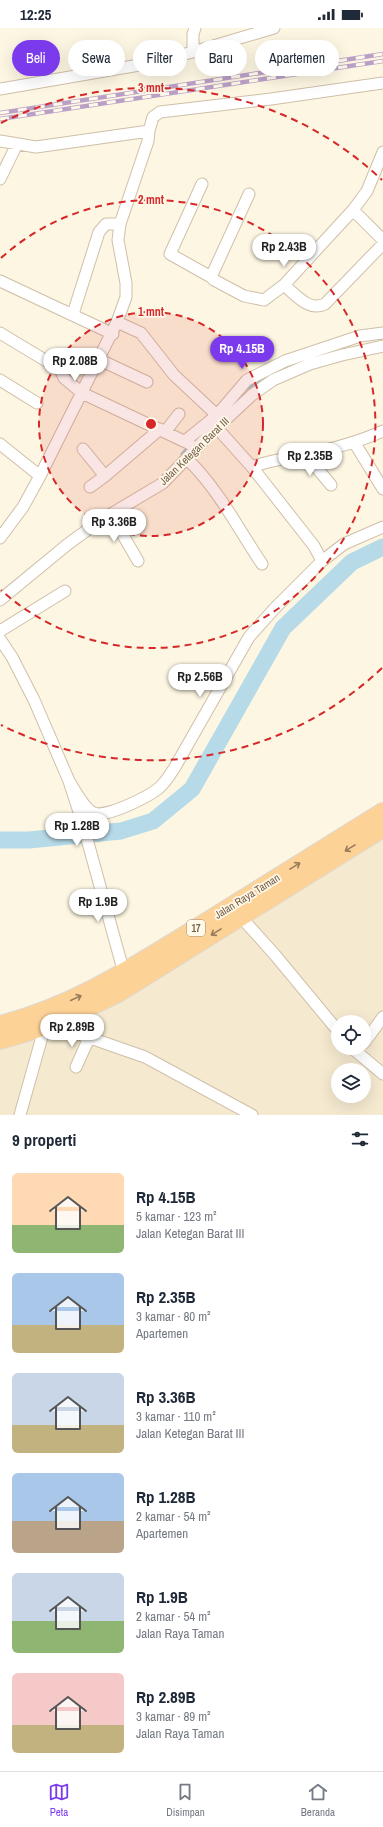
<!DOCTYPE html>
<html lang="id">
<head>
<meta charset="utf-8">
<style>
  :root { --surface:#fff; --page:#f6f6f7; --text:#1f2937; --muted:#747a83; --line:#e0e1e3; --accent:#7c3aed }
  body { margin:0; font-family:"Archivo Narrow",sans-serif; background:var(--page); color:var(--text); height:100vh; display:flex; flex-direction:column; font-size:15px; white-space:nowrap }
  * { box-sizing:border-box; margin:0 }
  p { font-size:13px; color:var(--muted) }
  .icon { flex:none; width:22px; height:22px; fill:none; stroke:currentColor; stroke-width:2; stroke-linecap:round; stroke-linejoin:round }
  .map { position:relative; height:1087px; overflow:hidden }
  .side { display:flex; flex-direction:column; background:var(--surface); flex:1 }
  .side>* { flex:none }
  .top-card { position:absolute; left:12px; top:12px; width:359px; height:36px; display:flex; gap:8px }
  .controls { position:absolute; left:331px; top:987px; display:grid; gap:8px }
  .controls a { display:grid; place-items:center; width:40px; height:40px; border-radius:50%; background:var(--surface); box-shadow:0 4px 16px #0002; font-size:20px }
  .price { position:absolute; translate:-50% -34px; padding:0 9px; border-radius:14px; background:#fff; color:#222; font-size:13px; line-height:26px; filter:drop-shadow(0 1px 2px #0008) }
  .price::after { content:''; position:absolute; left:50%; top:24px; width:12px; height:9px; margin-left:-6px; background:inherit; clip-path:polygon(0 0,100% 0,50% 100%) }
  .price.selected { background:var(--accent); color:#fff }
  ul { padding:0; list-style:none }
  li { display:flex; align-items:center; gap:12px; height:100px; padding:0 12px }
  li span { display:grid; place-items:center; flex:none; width:112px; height:80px; border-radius:6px; color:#555 }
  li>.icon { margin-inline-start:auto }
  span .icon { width:48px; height:48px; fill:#fffc; stroke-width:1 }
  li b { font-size:17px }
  h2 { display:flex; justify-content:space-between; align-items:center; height:48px; padding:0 12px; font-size:17px }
  .tag { padding:0 14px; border-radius:18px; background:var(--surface); box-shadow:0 4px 16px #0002; font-size:14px; line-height:36px }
  .tag.selected { background:var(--accent); color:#fff }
  .status { display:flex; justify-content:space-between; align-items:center; height:28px; padding:0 20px; background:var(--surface); direction:ltr }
  .status svg { height:11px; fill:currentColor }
  .dock { display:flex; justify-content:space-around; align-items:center; height:56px; border-top:1px solid var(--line); background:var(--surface); font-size:11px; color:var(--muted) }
  .dock a { display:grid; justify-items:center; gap:2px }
  .dock .selected { color:var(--accent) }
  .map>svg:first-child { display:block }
</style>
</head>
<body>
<div class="status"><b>12:25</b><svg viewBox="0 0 49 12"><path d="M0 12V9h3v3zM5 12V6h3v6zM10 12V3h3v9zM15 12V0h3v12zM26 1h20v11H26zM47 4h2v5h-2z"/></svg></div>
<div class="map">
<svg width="383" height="1087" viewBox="0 0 383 1087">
  <rect width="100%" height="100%" fill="#fdf6e2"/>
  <path fill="#f5e9d0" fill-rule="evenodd" d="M383,811V1087H0V1016L91,991L241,900L312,854ZM338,994H364V1020H338ZM338,1042H364V1068H338Z"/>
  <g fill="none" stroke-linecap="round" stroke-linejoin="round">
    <path stroke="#9bc8da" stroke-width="3" d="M245,362L275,344
      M182,426L189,418"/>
    <path stroke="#b6dae8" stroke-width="17" d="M0,812H29L121,803L153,793L192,761L283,600L352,534L383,519"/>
    <defs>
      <path id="minor" d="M193,24V6L195,0
        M0,61L145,36L193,24L274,0
        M149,103L153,89L160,84L271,71L383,55
        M0,113L36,119L149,103L148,113L120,196L118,212L126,255V269L117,294L40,448L23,479L0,510
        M0,151L17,116
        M202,156L170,226L211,249
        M249,166L211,249L214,252L244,268L264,272L284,257L353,182L367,163L383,124
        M353,182L383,212
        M0,253L113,306
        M284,257C296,267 309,284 325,276L383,216
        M73,286L99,204L106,196H120
        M117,294L141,305L174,347L221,391
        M0,305L58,340L61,343L64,350L82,365L190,416
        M100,332L147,354
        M0,352L37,375
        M217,400L252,439C270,432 287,430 306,427C332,421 359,414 383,403
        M165,404L179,386
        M185,413L217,387L247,352L285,333L360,308L383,305
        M354,414L383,461
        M0,416L40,448
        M83,421L105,448L160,401
        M306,427L331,457
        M187,431C217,459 239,502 262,536
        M90,459L105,448
        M113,486L116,495L138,533
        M322,533L344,516L383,499
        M0,572L68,516L101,492L163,455L209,407L252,367L273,352L310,336L342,327L383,318
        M0,603L65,563
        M0,611L12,629L34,672L69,753L82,793L124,945
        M69,753C74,761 85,782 94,785C107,790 153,767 162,757C167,752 171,745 175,739L249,609L274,581L322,533L314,518L252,439
        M240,888L275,927L338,1003
        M65,991L71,1000L79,1006L145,1029L252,1087
        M364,1015L383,989
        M352,1020L383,1046
        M76,1039L89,1010
        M20,1087L45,998"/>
      <path id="trunk" d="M0,997C75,978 135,938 200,898C261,860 322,822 383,784
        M0,1012L24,1005L65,991L118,965L383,800"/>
    </defs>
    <use href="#minor" stroke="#cfbfa8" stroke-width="13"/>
    <use href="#trunk" stroke="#ded8d3" stroke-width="20"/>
    <use href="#minor" stroke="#fff" stroke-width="11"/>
    <use href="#trunk" stroke="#fdd296" stroke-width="18"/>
    <defs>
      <path id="rail" d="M0,85L383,26
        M0,91L383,33"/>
    </defs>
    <use href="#rail" stroke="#baa0c7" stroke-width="4.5"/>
    <use href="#rail" stroke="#fff9e9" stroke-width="3" stroke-dasharray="9" stroke-linecap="butt"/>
  </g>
  <defs><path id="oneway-shaft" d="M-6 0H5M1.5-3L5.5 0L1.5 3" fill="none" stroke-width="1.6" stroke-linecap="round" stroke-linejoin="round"/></defs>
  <g stroke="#987b5b">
    <use href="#oneway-shaft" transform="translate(350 820) rotate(148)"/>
    <use href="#oneway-shaft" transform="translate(295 838) rotate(-32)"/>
    <use href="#oneway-shaft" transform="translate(216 904) rotate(148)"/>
    <use href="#oneway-shaft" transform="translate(76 970) rotate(-25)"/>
  </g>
  <circle cx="151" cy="396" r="112" fill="#d62828" fill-opacity=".12"/>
  <g fill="none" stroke="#d62828" stroke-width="2" stroke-dasharray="7 5">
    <circle cx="151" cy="396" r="112"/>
    <path d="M1 230A224 224 0 1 1 1 562"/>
    <path d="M382 640A336 336 0 0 1 1 697M1 95A336 336 0 0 1 382 152"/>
  </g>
  <g text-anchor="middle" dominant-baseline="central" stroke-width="3.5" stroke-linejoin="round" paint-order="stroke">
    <rect fill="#fff9e9" stroke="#9f8c78" stroke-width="1" x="187" y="892" width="18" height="16" rx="3"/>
    <g font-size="10" font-weight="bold" fill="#765e47">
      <text x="196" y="900">17</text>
    </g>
    <g font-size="11" fill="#765e47" stroke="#fff9e9">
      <text transform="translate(194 423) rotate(-44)">Jalan Ketegan Barat III</text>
      <text transform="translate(247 868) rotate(-32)">Jalan Raya Taman</text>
    </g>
  </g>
  <circle cx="151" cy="396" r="6" fill="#d62828" stroke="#fff9e9" stroke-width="2"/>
  <g font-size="12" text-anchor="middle" font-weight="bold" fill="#d62828" stroke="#fff9e9" stroke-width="3.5" stroke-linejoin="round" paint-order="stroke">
    <text x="151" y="64">3 mnt</text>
    <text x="151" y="176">2 mnt</text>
    <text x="151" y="288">1 mnt</text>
  </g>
</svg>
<div class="controls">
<a><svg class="icon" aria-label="locate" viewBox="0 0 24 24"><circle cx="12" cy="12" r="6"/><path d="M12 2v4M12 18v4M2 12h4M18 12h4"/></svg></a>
<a><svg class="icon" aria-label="layers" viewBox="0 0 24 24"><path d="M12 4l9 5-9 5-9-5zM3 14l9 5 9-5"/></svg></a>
</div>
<b class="price" style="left:284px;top:240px">Rp 2.43B</b>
<b class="price selected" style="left:242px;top:342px">Rp 4.15B</b>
<b class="price" style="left:75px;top:354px">Rp 2.08B</b>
<b class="price" style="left:310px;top:449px">Rp 2.35B</b>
<b class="price" style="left:114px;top:515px">Rp 3.36B</b>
<b class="price" style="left:200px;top:670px">Rp 2.56B</b>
<b class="price" style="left:77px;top:819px">Rp 1.28B</b>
<b class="price" style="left:98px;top:895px">Rp 1.9B</b>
<b class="price" style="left:72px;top:1020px">Rp 2.89B</b>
<div class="top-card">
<a class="tag selected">Beli</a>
<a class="tag">Sewa</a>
<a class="tag">Filter</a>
<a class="tag">Baru</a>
<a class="tag">Apartemen</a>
</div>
</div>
<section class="side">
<h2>9 properti<svg class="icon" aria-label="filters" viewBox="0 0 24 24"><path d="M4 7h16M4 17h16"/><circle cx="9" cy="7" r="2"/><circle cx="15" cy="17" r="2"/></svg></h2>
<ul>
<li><span style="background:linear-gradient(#ffd9b3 65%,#8fb573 0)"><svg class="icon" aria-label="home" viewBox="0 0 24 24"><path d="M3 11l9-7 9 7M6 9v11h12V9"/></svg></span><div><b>Rp 4.15B</b><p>5 kamar · 123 m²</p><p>Jalan Ketegan Barat III</p></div></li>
<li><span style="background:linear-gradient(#a9c7e8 65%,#c2b280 0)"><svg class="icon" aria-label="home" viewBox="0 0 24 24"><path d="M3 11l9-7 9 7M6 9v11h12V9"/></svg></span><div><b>Rp 2.35B</b><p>3 kamar · 80 m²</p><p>Apartemen</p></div></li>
<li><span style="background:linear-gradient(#c9d6e8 65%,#c2b280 0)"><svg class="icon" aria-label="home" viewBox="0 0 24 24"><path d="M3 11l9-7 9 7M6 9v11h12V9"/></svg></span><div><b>Rp 3.36B</b><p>3 kamar · 110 m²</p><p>Jalan Ketegan Barat III</p></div></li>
<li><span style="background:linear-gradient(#a9c7e8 60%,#b9a48a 0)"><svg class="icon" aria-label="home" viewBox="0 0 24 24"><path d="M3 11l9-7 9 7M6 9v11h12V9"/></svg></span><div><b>Rp 1.28B</b><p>2 kamar · 54 m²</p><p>Apartemen</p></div></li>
<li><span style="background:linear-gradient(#c9d6e8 60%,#8fb573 0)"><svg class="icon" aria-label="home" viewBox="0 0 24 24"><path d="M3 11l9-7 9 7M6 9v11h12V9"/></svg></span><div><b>Rp 1.9B</b><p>2 kamar · 54 m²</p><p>Jalan Raya Taman</p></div></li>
<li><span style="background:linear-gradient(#f6c9c9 65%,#c2b280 0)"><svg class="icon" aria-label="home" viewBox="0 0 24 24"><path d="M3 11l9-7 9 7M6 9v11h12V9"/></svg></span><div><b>Rp 2.89B</b><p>3 kamar · 89 m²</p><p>Jalan Raya Taman</p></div></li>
</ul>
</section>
<nav class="dock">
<a class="selected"><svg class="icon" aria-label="map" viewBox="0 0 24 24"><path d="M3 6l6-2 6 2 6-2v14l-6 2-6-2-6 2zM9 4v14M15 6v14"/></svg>Peta</a>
<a><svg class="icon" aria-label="saved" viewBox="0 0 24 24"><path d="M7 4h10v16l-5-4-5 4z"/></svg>Disimpan</a>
<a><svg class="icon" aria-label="home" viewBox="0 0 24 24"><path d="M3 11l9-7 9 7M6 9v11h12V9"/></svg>Beranda</a>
</nav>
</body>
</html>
